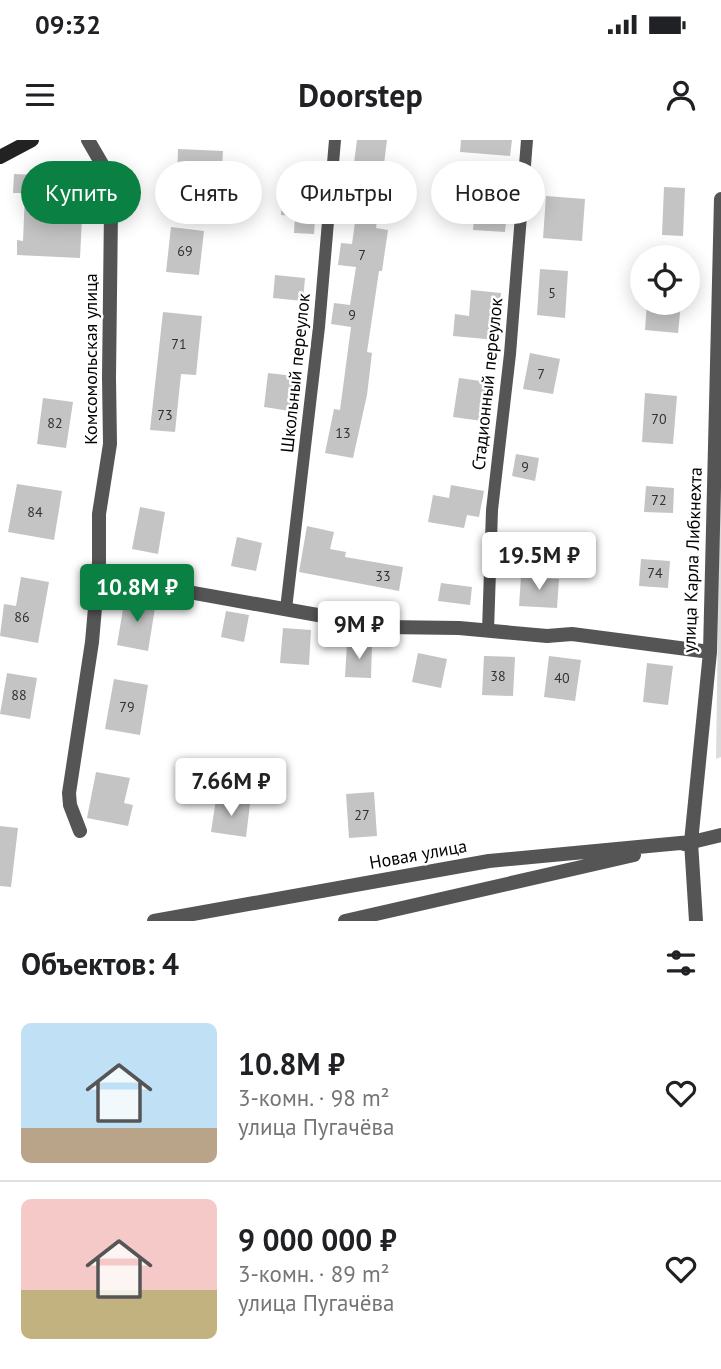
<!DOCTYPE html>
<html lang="ru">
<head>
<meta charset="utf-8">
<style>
  :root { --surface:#fff; --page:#f6f6f6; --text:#202124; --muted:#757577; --line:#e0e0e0; --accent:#0b8043 }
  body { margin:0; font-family:"PT Sans",sans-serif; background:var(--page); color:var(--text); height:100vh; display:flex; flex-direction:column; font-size:26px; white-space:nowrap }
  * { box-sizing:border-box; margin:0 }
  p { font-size:23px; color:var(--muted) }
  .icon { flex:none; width:38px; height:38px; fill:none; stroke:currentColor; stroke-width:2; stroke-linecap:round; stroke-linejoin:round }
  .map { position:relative; height:781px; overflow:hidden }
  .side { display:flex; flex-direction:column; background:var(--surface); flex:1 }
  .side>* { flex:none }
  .banner { position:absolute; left:21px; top:21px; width:679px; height:63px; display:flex; gap:14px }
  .controls { position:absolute; left:630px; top:105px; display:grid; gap:14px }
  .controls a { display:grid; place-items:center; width:70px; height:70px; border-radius:50%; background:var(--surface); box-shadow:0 4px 18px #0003; font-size:35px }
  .price { position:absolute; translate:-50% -60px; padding:0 16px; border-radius:7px; background:#fff; color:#222; font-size:23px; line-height:46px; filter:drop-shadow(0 2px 4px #0008) }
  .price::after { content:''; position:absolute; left:50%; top:42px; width:21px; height:16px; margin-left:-10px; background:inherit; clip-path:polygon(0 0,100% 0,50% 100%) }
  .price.selected { background:var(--accent); color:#fff }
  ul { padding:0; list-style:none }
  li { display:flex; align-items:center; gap:21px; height:175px; padding:0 21px }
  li+li { border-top:2px solid var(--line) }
  li span { display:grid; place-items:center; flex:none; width:196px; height:140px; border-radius:10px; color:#555 }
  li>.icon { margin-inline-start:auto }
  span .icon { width:84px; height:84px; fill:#fffc; stroke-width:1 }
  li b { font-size:30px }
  h2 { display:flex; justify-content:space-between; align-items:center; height:84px; padding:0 21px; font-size:30px }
  .pill { padding:0 24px; border-radius:32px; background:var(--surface); box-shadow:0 4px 18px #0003; font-size:24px; line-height:63px }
  .pill.selected { background:var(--accent); color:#fff }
  .status { display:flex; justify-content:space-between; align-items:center; height:49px; padding:0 35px; background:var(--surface); direction:ltr }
  .status svg { height:19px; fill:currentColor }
  header { display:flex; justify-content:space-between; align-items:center; height:91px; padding:0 21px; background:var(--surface); font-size:32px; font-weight:700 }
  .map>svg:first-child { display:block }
</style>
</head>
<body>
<div class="status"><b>09:32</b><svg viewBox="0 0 49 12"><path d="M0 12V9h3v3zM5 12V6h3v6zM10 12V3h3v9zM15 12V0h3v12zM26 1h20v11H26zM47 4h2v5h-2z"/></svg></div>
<header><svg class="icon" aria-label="menu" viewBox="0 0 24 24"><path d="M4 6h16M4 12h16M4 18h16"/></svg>Doorstep<svg class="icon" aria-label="person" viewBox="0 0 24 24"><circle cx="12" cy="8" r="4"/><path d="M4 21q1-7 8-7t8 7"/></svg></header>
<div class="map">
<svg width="721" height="781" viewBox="0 0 721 781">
  <rect width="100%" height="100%" fill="#fff"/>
  <path fill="#dcdcdc" d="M721,270V617L716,619Z"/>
  <path fill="#c4c4c4" d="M357,0H387L376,88L388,90L382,131H379L367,212L372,213L367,255L353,318L325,313L334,269L340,270L351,187L331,184L334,163L350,165L356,127L338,125L341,103L352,104L358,61L349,60Z
    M461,0H512L510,16L460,12Z
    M178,9L223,11L221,44L177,42Z
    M14,34L84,37L80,118L17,115V100L23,101L25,53H13Z
    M283,46L317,49L314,94L294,93L295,76L281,75Z
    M664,47L685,48L683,96L662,95Z
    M477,49L509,52L505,92L473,90Z
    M546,56L585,59L582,101L543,98Z
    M171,87L204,91L199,135L166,132Z
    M540,129L568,131L565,178L537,175Z
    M275,135L305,138L303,161L273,158Z
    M471,150L501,153L497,200L453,196L455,174L469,176Z
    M647,163H681L678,193L645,190Z
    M163,172L202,176L196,235L181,234L175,292L150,290Z
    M530,213L560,219L553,254L523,249Z
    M268,233L294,236L290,271L264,267Z
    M459,238L488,242L482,281L453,277Z
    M645,253L677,256L673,304L642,302Z
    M43,258L73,262L66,308L37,304Z
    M516,314L539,318L535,341L512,336Z
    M17,344L62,351L54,400L8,392Z
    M451,345L484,351L479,377L467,375L464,388L428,382L433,355L449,358Z
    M646,346L674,348L673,373L644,372Z
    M140,367L165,372L158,414L132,409Z
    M307,386L334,392L330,409L346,412L345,417L403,427L399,451L299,432Z
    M237,397L262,403L256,431L231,426Z
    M641,419L670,421L668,448L639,446Z
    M21,437L49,442L38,503L0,496L4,464L16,466Z
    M521,437L559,439L557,468L519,466Z
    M441,443L472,447L470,465L438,461Z
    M125,457L156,462L148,511L117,505Z
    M226,471L249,475L244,502L221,497Z
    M283,488L311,490L309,525L280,523Z
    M347,503L372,504L371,538L345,537Z
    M418,513L447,519L441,548L412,542Z
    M484,516L515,517L513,556L482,555Z
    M549,516L581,520L575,561L544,557Z
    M647,523L673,526L668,565L643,562Z
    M7,533L37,538L30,579L0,574Z
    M114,539L148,545L140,595L105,589Z
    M96,632L130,638L124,663L133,665L128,686L87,678Z
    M374,652L377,696L349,698L346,654Z
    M216,659L250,664L246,697L211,692Z
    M0,686L18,688L11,747L0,746Z"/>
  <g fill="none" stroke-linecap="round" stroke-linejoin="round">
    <path stroke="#555" stroke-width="12" d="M286,469L319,187L335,0
      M488,491L492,370L510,214L527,0"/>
    <path stroke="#555" stroke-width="14" d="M98,434L194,453L385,487L459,488L547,496L572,494L710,512
      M80,691L70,665L69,653L92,502L99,422V374L110,304L109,238L111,70L106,31L88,0
      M684,704L721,695
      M154,781L489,721L691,702
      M345,781L634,715
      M696,781L691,702L710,512L721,59"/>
    <path stroke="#222" stroke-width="14" d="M0,17L32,0"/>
  </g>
  <g text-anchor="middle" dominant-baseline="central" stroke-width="5" stroke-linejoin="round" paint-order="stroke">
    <g font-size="14" fill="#313131">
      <text x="185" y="111">69</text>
      <text x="362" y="115">7</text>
      <text x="552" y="153">5</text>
      <text x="352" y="175">9</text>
      <text x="179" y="204">71</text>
      <text x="541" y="234">7</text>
      <text x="165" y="275">73</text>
      <text x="659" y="279">70</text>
      <text x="55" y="283">82</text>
      <text x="343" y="293">13</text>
      <text x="525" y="327">9</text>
      <text x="659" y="360">72</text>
      <text x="35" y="372">84</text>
      <text x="655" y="433">74</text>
      <text x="383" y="436">33</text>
      <text x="22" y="477">86</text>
      <text x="498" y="536">38</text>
      <text x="562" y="538">40</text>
      <text x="19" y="555">88</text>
      <text x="127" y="567">79</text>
      <text x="362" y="675">27</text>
    </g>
    <g font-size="18" fill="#000" stroke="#fff">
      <text transform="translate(90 219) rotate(-90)">Комсомольская улица</text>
      <text transform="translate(295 233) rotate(-84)">Школьный переулок</text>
      <text transform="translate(487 244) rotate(-84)">Стадионный переулок</text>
      <text transform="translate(692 420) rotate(-88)">улица Карла Либкнехта</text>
      <text transform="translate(418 714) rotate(-10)">Новая улица</text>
    </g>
  </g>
</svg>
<div class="controls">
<a><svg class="icon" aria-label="locate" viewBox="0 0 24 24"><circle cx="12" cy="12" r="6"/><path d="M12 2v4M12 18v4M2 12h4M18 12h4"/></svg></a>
</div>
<b class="price" style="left:539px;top:452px">19.5M ₽</b>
<b class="price selected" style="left:137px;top:484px">10.8M ₽</b>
<b class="price" style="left:359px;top:521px">9M ₽</b>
<b class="price" style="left:231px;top:678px">7.66M ₽</b>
<div class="banner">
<a class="pill selected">Купить</a>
<a class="pill">Снять</a>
<a class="pill">Фильтры</a>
<a class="pill">Новое</a>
</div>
</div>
<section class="side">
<h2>Объектов: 4<svg class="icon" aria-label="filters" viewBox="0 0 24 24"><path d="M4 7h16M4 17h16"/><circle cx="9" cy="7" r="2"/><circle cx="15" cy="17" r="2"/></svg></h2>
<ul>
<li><span style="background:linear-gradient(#bfe0f5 75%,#b9a48a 0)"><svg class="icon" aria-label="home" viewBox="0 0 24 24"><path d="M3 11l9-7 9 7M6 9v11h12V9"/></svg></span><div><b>10.8M ₽</b><p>3-комн. · 98 m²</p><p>улица Пугачёва</p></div><svg class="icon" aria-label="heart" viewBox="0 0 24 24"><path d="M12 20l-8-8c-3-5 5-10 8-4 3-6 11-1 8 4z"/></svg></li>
<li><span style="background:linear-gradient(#f6c9c9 65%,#c2b280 0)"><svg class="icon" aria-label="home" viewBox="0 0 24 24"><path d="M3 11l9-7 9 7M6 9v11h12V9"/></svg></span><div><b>9 000 000 ₽</b><p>3-комн. · 89 m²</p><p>улица Пугачёва</p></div><svg class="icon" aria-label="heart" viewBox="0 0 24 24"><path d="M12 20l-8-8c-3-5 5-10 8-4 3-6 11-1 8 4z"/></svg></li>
</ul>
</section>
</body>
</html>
